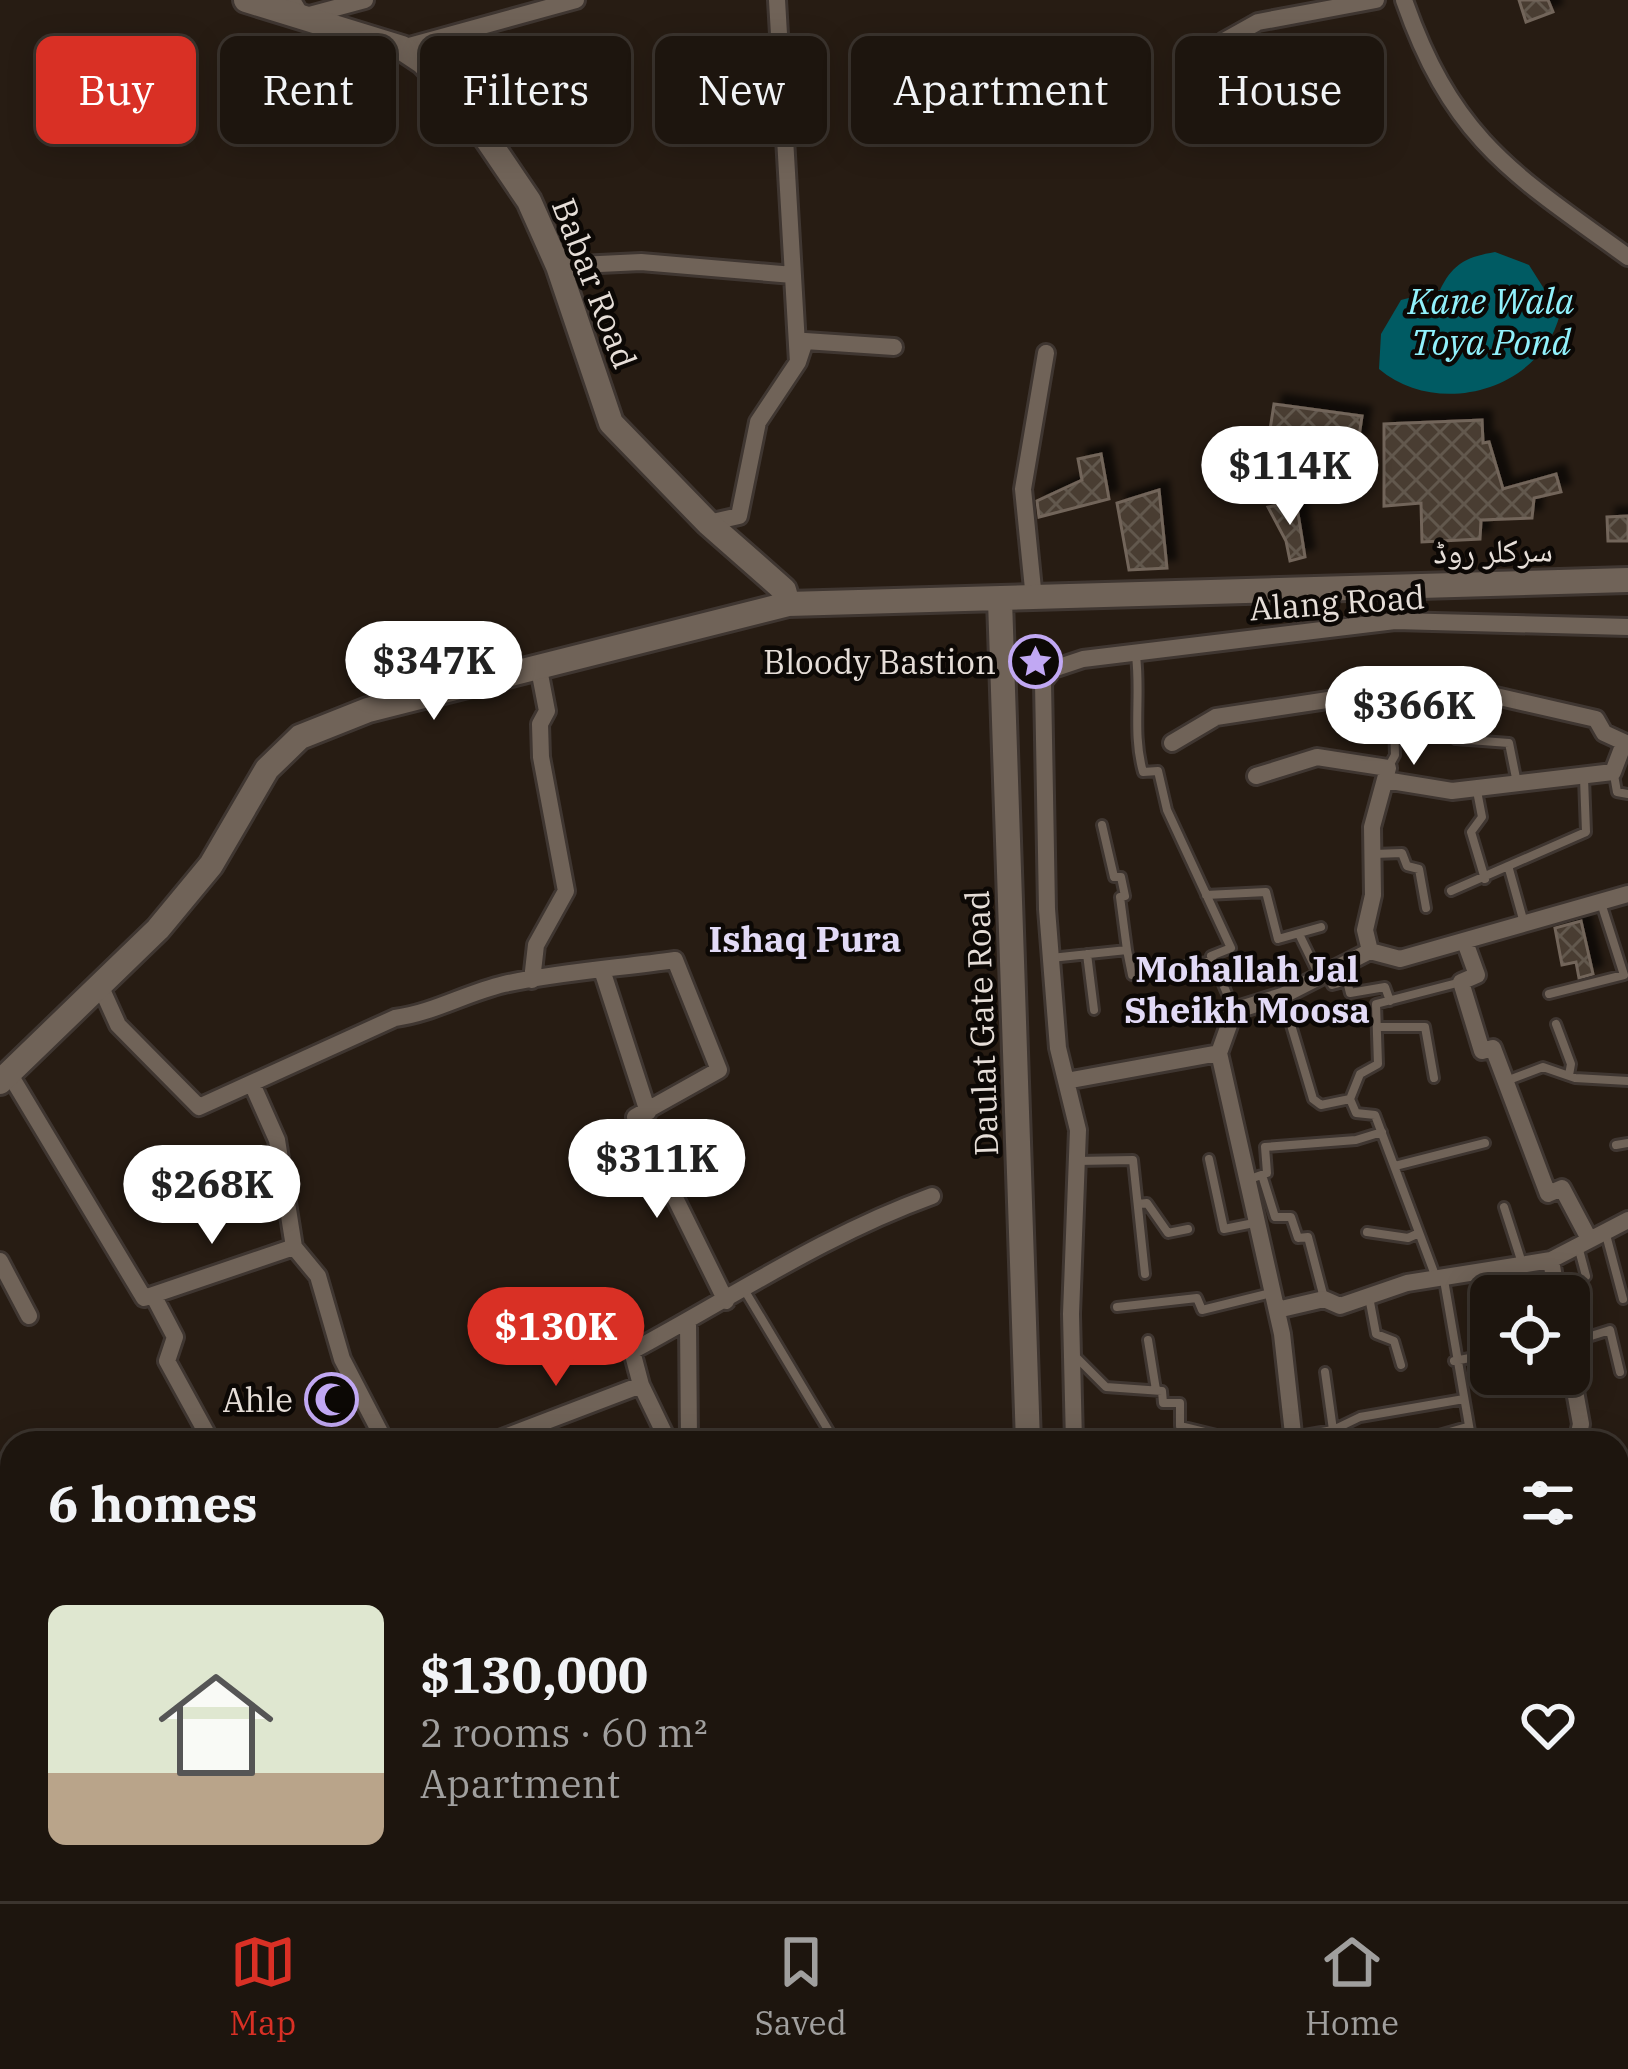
<!DOCTYPE html>
<html lang="en">
<head>
<meta charset="utf-8">
<style>
  :root { --surface:#1d150e; --page:#2a221c; --text:#f1f3f6; --muted:#a09f9e; --line:#3b342e; --accent:#d93025 }
  body { margin:0; font-family:"IBM Plex Serif","Noto Naskh Arabic",serif; background:var(--page); color:var(--text); height:100vh; display:flex; flex-direction:column; font-size:45px; white-space:nowrap }
  * { box-sizing:border-box; margin:0 }
  p { font-size:39px; color:var(--muted) }
  .icon { flex:none; width:66px; height:66px; fill:none; stroke:currentColor; stroke-width:2; stroke-linecap:round; stroke-linejoin:round }
  .map { position:relative; flex:1; overflow:hidden }
  .panel { position:absolute; left:0px; top:1431px; width:1629px; height:471px; display:flex; flex-direction:column; background:var(--surface); border-radius:36px 36px 0 0; box-shadow:0 6px 30px #0003,0 0 0 3px var(--line) }
  .panel>* { flex:none }
  .banner { position:absolute; left:36px; top:36px; width:1557px; height:108px; display:flex; gap:24px }
  .tools { position:absolute; left:1470px; top:1275px; display:grid; gap:24px }
  .tools a { display:grid; place-items:center; width:120px; height:120px; border-radius:18px; background:var(--surface); box-shadow:0 6px 30px #0003,0 0 0 3px var(--line); font-size:60px }
  .price { position:absolute; translate:-50% -102px; padding:0 27px; border-radius:42px; background:#fff; color:#222; font-size:39px; line-height:78px; filter:drop-shadow(0 3px 6px #0008) }
  .price::after { content:''; position:absolute; left:50%; top:72px; width:36px; height:27px; margin-left:-18px; background:inherit; clip-path:polygon(0 0,100% 0,50% 100%) }
  .price.on { background:var(--accent); color:#fff }
  ul { padding:0; list-style:none }
  li { display:flex; align-items:center; gap:36px; height:300px; padding:0 48px }
  li+li { border-top:3px solid var(--line) }
  li span { display:grid; place-items:center; flex:none; width:336px; height:240px; border-radius:18px; color:#555 }
  li>.icon { margin-inline-start:auto }
  span .icon { width:144px; height:144px; fill:#fffc; stroke-width:1 }
  li b { font-size:51px }
  h2 { display:flex; justify-content:space-between; align-items:center; height:144px; padding:0 48px; font-size:51px }
  .chip { padding:0 42px; border-radius:18px; background:var(--surface); box-shadow:0 6px 30px #0003,0 0 0 3px var(--line); font-size:42px; line-height:108px }
  .chip.on { background:var(--accent); color:#fff }
  .dock { display:flex; justify-content:space-around; align-items:center; height:168px; border-top:3px solid var(--line); background:var(--surface); font-size:33px; color:var(--muted) }
  .dock a { display:grid; justify-items:center; gap:6px }
  .dock .on { color:var(--accent) }
  .map>svg:first-child { display:block }
</style>
</head>
<body>
<div class="map">
<svg width="1628" height="1901" viewBox="0 0 1628 1901">
  <defs>
    <pattern id="building-cross-hatch" width="8" height="8" patternUnits="userSpaceOnUse" patternTransform="scale(3)"><rect width="8" height="8" fill="#483c31"/><path d="M0 0l8 8M0 8l8-8" fill="none" stroke="#62584e"/></pattern>
    <filter id="shadow"><feDropShadow dx="9" dy="-9" stdDeviation="3" flood-color="#0009"/></filter>
  </defs>
  <rect width="100%" height="100%" fill="#271c13"/>
  <path fill="#005b63" d="M1495,252L1529,265L1560,314C1541,390 1438,419 1379,369L1381,334L1401,300L1440,290C1453,263 1467,257 1495,252Z"/>
  <path fill="url(#building-cross-hatch)" stroke="#72655a" stroke-width="3" filter="url(#shadow)" d="M1519,0H1548L1553,12L1526,22Z
    M1274,404L1362,416L1358,443L1291,433L1286,465L1265,462Z
    M1482,420L1483,443L1489,442L1503,489L1556,474L1561,492L1534,498L1532,518L1481,520L1480,539L1422,542L1421,503L1384,506V424Z
    M1101,454L1109,499L1039,517L1037,501L1082,480L1078,459Z
    M1159,490L1167,568L1129,570L1117,503Z
    M1296,501L1305,557L1290,561L1286,541L1268,507Z
    M1628,516V541H1608L1607,517Z
    M1581,921L1593,974L1579,978L1576,962L1562,965L1555,928Z"/>
  <g fill="none" stroke-linecap="round" stroke-linejoin="round">
    <defs>
      <path id="lane" d="M1136,656C1141,696 1132,733 1143,772L1158,771L1167,810L1231,948L1211,956L1234,1010
        M1449,689L1448,720L1456,739L1509,743L1517,783
        M1389,766L1395,755L1393,693
        M1614,775L1617,792L1628,794
        M1477,791L1482,817L1471,832L1485,879
        M1102,825L1114,877H1121L1125,896L1120,897L1127,950
        M1374,854L1402,853L1407,866L1419,869L1426,908
        M1509,869L1524,923
        M1451,891L1586,832L1584,778
        M1206,895L1266,892L1278,939L1321,927
        M1300,936L1320,977
        M1087,954L1094,1010
        M1051,958L1127,950L1132,975L1213,961
        M1328,975L1332,985L1347,981L1350,993L1385,987L1390,1001
        M1549,994L1624,975L1601,903
        M1283,998L1313,1099L1321,1105L1350,1099L1356,1113L1375,1115L1435,1275
        M1556,1024L1571,1064L1569,1075
        M1377,1027H1425L1434,1078
        M1506,1081L1543,1067L1575,1078L1628,1081
        M1350,1099L1360,1074L1378,1064L1376,1004L1461,982
        M1616,1145L1628,1143
        M1209,1159L1224,1229L1254,1223
        M1077,1161L1133,1160L1145,1274
        M1395,1166L1485,1143
        M1262,1175L1275,1217H1291L1298,1238L1308,1237L1324,1298
        M1247,1180L1267,1173L1265,1147L1356,1140L1382,1132
        M1138,1204L1147,1203L1168,1233L1188,1229
        M1504,1207L1522,1263
        M1605,1231L1623,1299
        M1367,1232L1408,1238L1419,1233
        M1578,1246L1586,1276
        M1444,1280L1472,1443
        M745,1291L836,1443
        M1369,1297L1376,1334L1394,1341L1401,1365
        M1117,1307L1197,1298L1202,1310L1271,1293
        M1148,1340L1156,1390
        M1569,1343L1610,1330L1620,1372
        M1073,1354L1106,1387L1162,1391L1163,1403H1180V1426L1241,1441L1293,1437L1333,1430L1360,1417L1464,1399
        M1454,1361L1491,1354
        M1325,1372L1333,1430
        M1411,1443L1467,1427
        M1617,1520L1628,1517
        M1617,1818L1628,1816
        M1342,1890L1344,1901
        M1432,1901L1446,1890"/>
      <path id="street" d="M292,0L302,17L365,0
        M777,0L798,362
        M1404,0C1453,140 1513,174 1628,257
        M402,48L576,0
        M1183,111L1222,98L1224,41L1258,22L1376,0
        M558,266L641,262L793,275
        M708,523L739,516L758,422L798,362L805,341L894,347
        M1034,599L1023,489L1046,353
        M1172,743L1216,717L1439,683L1596,719L1604,733L1628,744
        M1256,776L1317,757L1388,768L1372,827L1373,895L1365,930L1370,951
        M1385,780L1452,791L1613,772L1624,743
        M1465,942L1477,975L1461,982L1482,1051L1493,1048L1548,1194L1562,1188L1588,1237
        M602,970L648,1112
        M532,980L536,945L566,891L541,757L540,724L547,711L538,664
        M99,983L118,1025L199,1107L395,1018C433,1013 466,993 504,984C559,972 619,968 675,960L719,1070L635,1117L726,1301
        M1219,1053L1234,1011L1282,996L1370,951L1400,959L1628,894
        M9,1073L144,1298L294,1247
        M1066,1081L1219,1053L1282,1334L1294,1443
        M253,1086L277,1140L294,1247L318,1276L342,1359L382,1436L395,1443
        M1551,1260L1557,1296
        M0,1261L29,1316
        M153,1295L175,1337L167,1361L212,1443
        M1277,1310L1324,1299L1340,1306L1407,1283L1551,1260L1628,1220
        M1569,1358L1581,1424L1577,1443
        M489,1443L641,1385
        M669,1443L641,1385L632,1351C733,1297 824,1235 932,1196
        M685,1443L689,1441L688,1321
        M1074,1443L1071,1314L1078,1130L1058,1048L1047,909L1043,682L1053,669L1083,659L1395,621L1628,627
        M0,1560L12,1566
        M1617,1681V1698
        M1617,1730L1628,1731
        M0,1793L12,1786
        M724,1890L737,1901
        M870,1890L874,1901
        M923,1890L926,1901
        M1099,1890V1901
        M1188,1890L1191,1901
        M1495,1901L1496,1890"/>
      <path id="secondary" d="M246,0L402,48L423,62L466,108L529,201L558,266L611,423L708,523L784,590L788,604
        M1000,600L1028,1443
        M0,1082L158,929L211,865L267,769L300,737L368,710L788,604L1628,580
        M1029,1901L1030,1890"/>
    </defs>
    <use href="#lane" stroke="#3f3631" stroke-width="14"/>
    <use href="#street" stroke="#3f3631" stroke-width="22"/>
    <use href="#secondary" stroke="#3f3631" stroke-width="30"/>
    <use href="#lane" stroke="#706358" stroke-width="8"/>
    <use href="#street" stroke="#706358" stroke-width="16"/>
    <use href="#secondary" stroke="#706358" stroke-width="24"/>
  </g>
  <defs>
    <symbol id="sight-ring" viewBox="-11 -11 22 22"><circle r="9.5" fill="#0c0805" stroke="#c1a8f3" stroke-width="1.5"/><path d="M0-6L1.8-2.2L6-1.7L2.9 1.2L3.7 5.4L0 3.3L-3.7 5.4L-2.9 1.2L-6-1.7L-1.8-2.2Z" fill="#c1a8f3"/></symbol>
    <symbol id="mosque-ring" viewBox="-11 -11 22 22"><circle r="9.5" fill="#0c0805" stroke="#c1a8f3" stroke-width="1.5"/><path d="M3.5-4.9A6 6 0 1 0 3.5 4.9A5 5 0 1 1 3.5-4.9Z" fill="#c1a8f3"/></symbol>
  </defs>
  <g fill-rule="evenodd">
    <use href="#sight-ring" x="1006" y="632" width="59" height="59"/>
    <use href="#mosque-ring" x="302" y="1370" width="59" height="59"/>
  </g>
  <g text-anchor="middle" dominant-baseline="central" stroke-width="9" stroke-linejoin="round" paint-order="stroke">
    <g font-size="33" fill="#e6ded8" stroke="#0c0805">
      <text transform="translate(595 283) rotate(69)">Babar Road</text>
      <text transform="translate(1493 550) rotate(-1)">سرکلر روڈ</text>
      <text transform="translate(1337 602) rotate(-4)">Alang Road</text>
      <text transform="translate(981 1023) rotate(-92)">Daulat Gate Road</text>
    </g>
    <g font-size="33" fill="#e6ded8" stroke="#0c0805" text-anchor="end">
      <text x="996" y="661">Bloody Bastion</text>
      <text x="293" y="1399">Ahle</text>
    </g>
    <g font-size="36" font-style="italic" fill="#91f1fc" stroke="#0c0805">
      <text x="1491" y="300">Kane Wala<tspan x="1491" dy="41">Toya Pond</tspan></text>
    </g>
    <g font-size="36" font-weight="bold" fill="#e2daf6" stroke="#0c0805">
      <text x="805" y="938">Ishaq Pura</text>
      <text x="1247" y="968">Mohallah Jal<tspan x="1247" dy="41">Sheikh Moosa</tspan></text>
    </g>
  </g>
</svg>
<div class="tools">
<a><svg class="icon" aria-label="locate" viewBox="0 0 24 24"><circle cx="12" cy="12" r="6"/><path d="M12 2v4M12 18v4M2 12h4M18 12h4"/></svg></a>
</div>
<b class="price" style="left:1290px;top:528px">$114K</b>
<b class="price" style="left:434px;top:723px">$347K</b>
<b class="price" style="left:1414px;top:768px">$366K</b>
<b class="price" style="left:657px;top:1221px">$311K</b>
<b class="price" style="left:212px;top:1247px">$268K</b>
<b class="price on" style="left:556px;top:1389px">$130K</b>
<div class="banner">
<a class="chip on">Buy</a>
<a class="chip">Rent</a>
<a class="chip">Filters</a>
<a class="chip">New</a>
<a class="chip">Apartment</a>
<a class="chip">House</a>
</div>
<section class="panel">
<h2>6 homes<svg class="icon" aria-label="filters" viewBox="0 0 24 24"><path d="M4 7h16M4 17h16"/><circle cx="9" cy="7" r="2"/><circle cx="15" cy="17" r="2"/></svg></h2>
<ul>
<li><span style="background:linear-gradient(#dfe7d0 70%,#b9a48a 0)"><svg class="icon" aria-label="home" viewBox="0 0 24 24"><path d="M3 11l9-7 9 7M6 9v11h12V9"/></svg></span><div><b>$130,000</b><p>2 rooms · 60 m²</p><p>Apartment</p></div><svg class="icon" aria-label="heart" viewBox="0 0 24 24"><path d="M12 20l-8-8c-3-5 5-10 8-4 3-6 11-1 8 4z"/></svg></li>
</ul>
</section>
</div>
<nav class="dock">
<a class="on"><svg class="icon" aria-label="map" viewBox="0 0 24 24"><path d="M3 6l6-2 6 2 6-2v14l-6 2-6-2-6 2zM9 4v14M15 6v14"/></svg>Map</a>
<a><svg class="icon" aria-label="saved" viewBox="0 0 24 24"><path d="M7 4h10v16l-5-4-5 4z"/></svg>Saved</a>
<a><svg class="icon" aria-label="home" viewBox="0 0 24 24"><path d="M3 11l9-7 9 7M6 9v11h12V9"/></svg>Home</a>
</nav>
</body>
</html>
